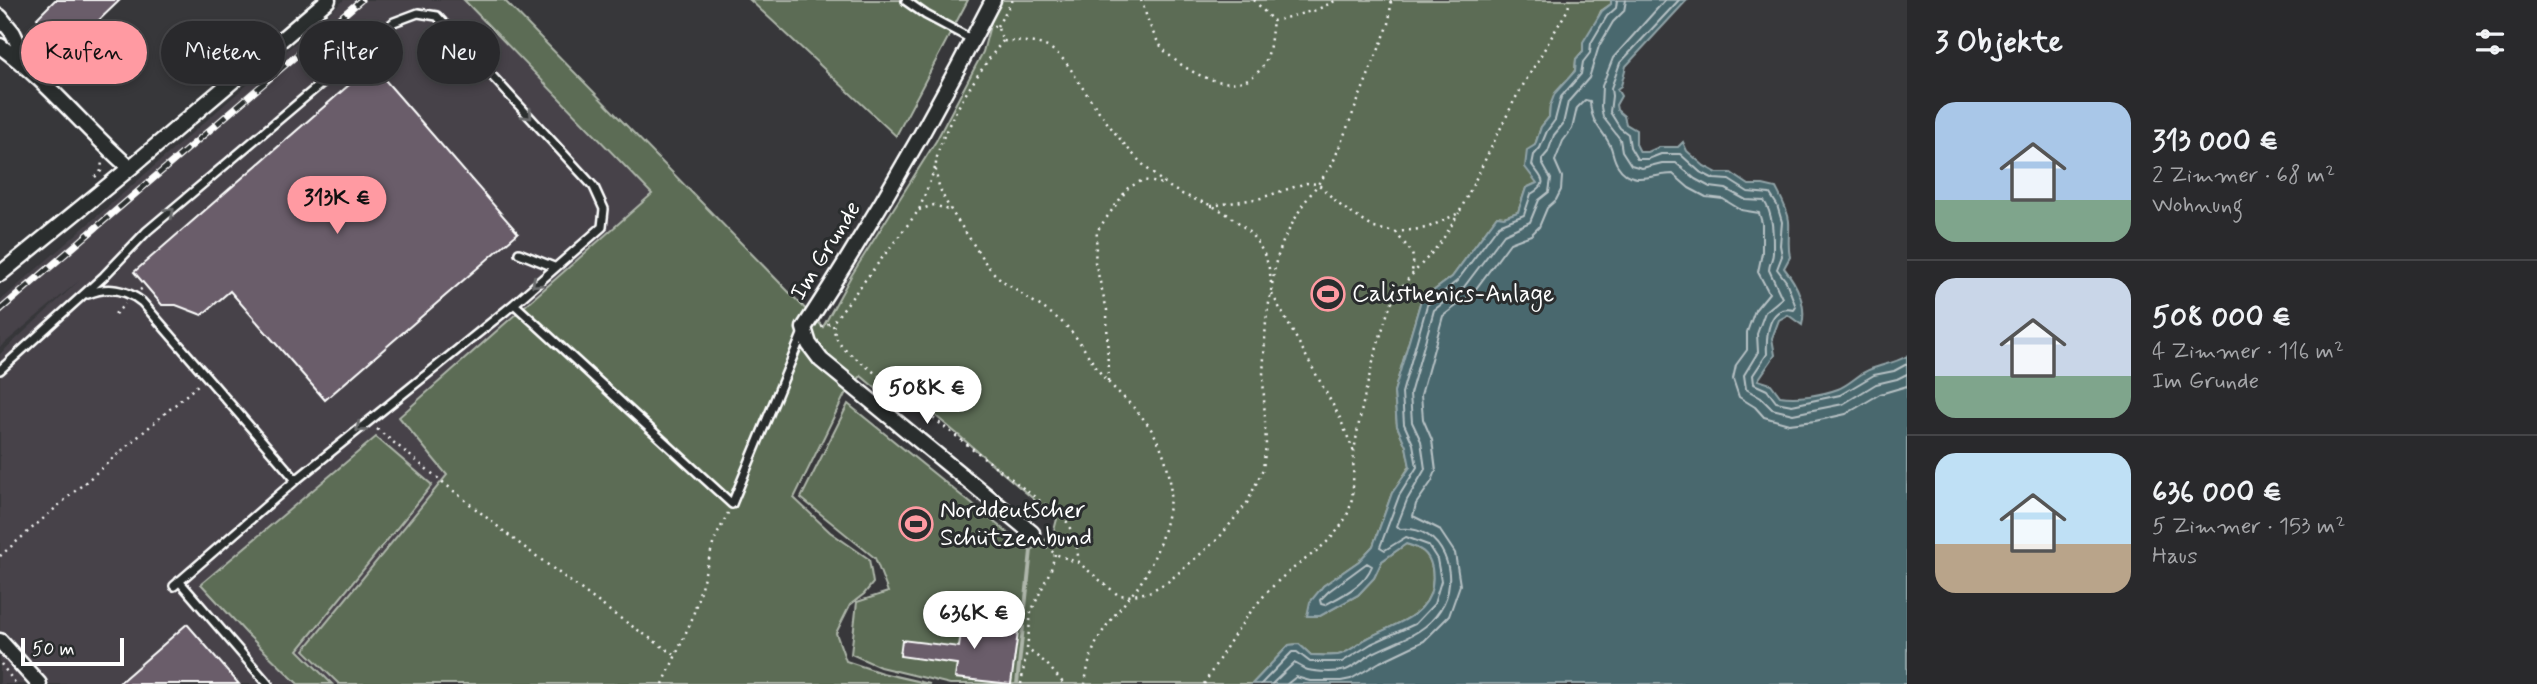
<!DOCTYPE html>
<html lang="de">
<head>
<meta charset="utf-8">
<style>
  :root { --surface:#29292c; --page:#313134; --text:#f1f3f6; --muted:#a5a6a9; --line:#454548; --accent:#ff9aa2 }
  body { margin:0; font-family:Mynerve,sans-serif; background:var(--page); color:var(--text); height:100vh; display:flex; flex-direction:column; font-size:26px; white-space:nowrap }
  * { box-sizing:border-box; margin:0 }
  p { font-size:23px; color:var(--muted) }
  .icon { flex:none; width:38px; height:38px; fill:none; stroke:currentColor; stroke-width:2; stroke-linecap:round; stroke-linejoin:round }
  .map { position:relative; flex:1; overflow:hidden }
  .sheet { display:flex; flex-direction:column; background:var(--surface); width:630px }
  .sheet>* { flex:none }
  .top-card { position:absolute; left:21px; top:21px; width:665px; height:63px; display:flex; gap:14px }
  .scale { position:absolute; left:21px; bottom:18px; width:103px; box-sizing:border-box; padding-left:7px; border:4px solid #fff; border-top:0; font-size:19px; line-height:24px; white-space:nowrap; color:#fff; -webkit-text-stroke:5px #2a2d2e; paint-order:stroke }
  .price { position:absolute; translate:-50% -60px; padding:0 16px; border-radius:24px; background:#fff; color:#222; font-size:23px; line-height:46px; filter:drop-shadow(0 2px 4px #0008) }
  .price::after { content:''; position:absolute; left:50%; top:42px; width:21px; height:16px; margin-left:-10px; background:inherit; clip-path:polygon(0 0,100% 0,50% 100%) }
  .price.selected { background:var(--accent); color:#111 }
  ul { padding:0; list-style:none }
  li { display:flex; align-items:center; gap:21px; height:175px; padding:0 28px }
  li+li { border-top:2px solid var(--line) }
  li span { display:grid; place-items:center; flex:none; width:196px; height:140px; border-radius:21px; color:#555 }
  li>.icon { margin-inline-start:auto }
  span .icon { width:84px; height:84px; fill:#fffc; stroke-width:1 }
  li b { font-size:30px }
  h2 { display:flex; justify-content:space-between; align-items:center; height:84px; padding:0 28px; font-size:30px }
  .chip { padding:0 24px; border-radius:32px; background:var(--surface); box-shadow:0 4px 10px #0003,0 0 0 2px var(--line); font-size:24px; line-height:63px }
  .chip.selected { background:var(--accent); color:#111 }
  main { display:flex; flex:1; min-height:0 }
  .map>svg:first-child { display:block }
</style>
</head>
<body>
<main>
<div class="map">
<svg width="1907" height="684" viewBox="0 0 1907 684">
  <rect width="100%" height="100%" fill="#37373a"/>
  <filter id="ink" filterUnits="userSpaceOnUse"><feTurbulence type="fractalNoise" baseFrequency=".0143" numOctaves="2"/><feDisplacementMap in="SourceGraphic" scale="14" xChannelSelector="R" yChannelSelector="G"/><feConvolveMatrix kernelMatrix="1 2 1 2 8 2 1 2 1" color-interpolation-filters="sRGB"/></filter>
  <g filter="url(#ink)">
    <path fill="#464249" d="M344,0H464L653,194L399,417L447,475L305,650L339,684H0V354L80,280L0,347V301Z"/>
    <path fill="#5c6c55" stroke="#aeb6aa" stroke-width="2" d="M464,0H504L823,327L851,276L936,141L983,52L994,10L999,0H1611V4L1601,11L1583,51L1576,59L1575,70L1550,106L1549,117L1541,127L1535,145L1537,183L1526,188L1518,212L1504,217L1497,216L1452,277L1421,300L1394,392L1397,426L1406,446L1410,466L1392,493L1373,546L1359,561L1323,586L1307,615L1320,616L1358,595L1374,578L1382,561L1406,544C1420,548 1429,552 1432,568C1439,615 1399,621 1366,639C1358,644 1348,653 1338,655C1330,656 1320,655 1311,655L1299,644L1289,645L1252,684H1018L1032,550L1053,534L1057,519L903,388L892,402L861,376L845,394L794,498L830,532L869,559L873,583L864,594L850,605L836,633L846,661L882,673L930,684H339L304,650L447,475L399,417L652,194Z
      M750,0H968L896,136Z
      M848,404L1030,551L1016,684H950L880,667L851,654L857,602L888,592L875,558L801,498Z
      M376,437L432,485L298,650L332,684H298L246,633L201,584Z"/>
    <path fill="#4a676e" stroke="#92a4a8" stroke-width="2" d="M1611,0H1687L1626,66L1621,86L1617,89L1621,96L1616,105L1617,110L1624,116L1626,124L1636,130V144L1640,152H1648L1659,147H1678L1683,142L1687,151L1704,166L1717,173H1731L1749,185H1763L1776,188C1781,198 1788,210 1789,221C1790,234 1787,244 1790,257L1784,268C1797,284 1807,305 1802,325L1788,315L1779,320L1772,338L1775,355L1758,380L1771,384L1780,396C1797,399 1822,395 1838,389C1851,384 1859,373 1871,369C1884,364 1895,363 1907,356V684H1252L1289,645L1299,644L1311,655C1320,655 1330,656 1338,655C1348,653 1358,644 1366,639C1399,621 1439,615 1432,568C1429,552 1420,548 1406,544L1382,561L1374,578L1358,595L1320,616H1307L1310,602L1323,586L1359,561L1373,546L1392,493L1410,467L1406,446L1397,426L1394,392L1421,300L1452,277L1497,216L1504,217L1518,212L1526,188L1537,183L1525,167L1527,150L1535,145L1541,127L1549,117L1550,106L1555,93L1575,71L1576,59L1583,51V42L1602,11L1611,4Z"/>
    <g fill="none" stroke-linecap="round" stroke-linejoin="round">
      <path stroke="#b7c2c5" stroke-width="2" d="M1665,0L1613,58L1602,86L1601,107L1603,117L1620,139L1622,151L1631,165L1642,168L1662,163H1676L1695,179L1710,187L1726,189L1746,200L1764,201C1774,215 1773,237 1773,253C1773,259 1769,264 1769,270L1782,298L1765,312L1757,334L1758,352L1744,375L1746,389L1761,398L1772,409L1793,414L1843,404L1876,384L1897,379L1907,374
        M1679,0L1620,63L1611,88L1612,96L1610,112L1620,128L1628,134L1630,147L1637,159H1648L1661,154H1680L1700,172L1714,179L1729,180L1748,192L1770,194L1777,205L1782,222L1780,245L1782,256L1777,269L1786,281L1796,307L1794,310C1768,304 1766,336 1767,354L1753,375L1754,384L1767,390L1776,402L1792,405L1840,395L1874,375L1894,371L1907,364
        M1367,563L1372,566C1364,586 1343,595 1325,605L1321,604L1320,600L1329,591Z
        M1261,684L1292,652H1297L1310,662H1342L1371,644L1415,624L1434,604L1441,581L1437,559L1428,545L1406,537L1385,550L1380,547L1399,496L1417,467L1413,444L1404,424L1402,393L1427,305L1457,281L1499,225L1524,215L1531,194C1550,183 1542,179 1532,165L1534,155L1540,148L1547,131L1555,120L1561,97L1581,74L1583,62L1590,53L1591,43L1607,16L1616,8L1617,0
        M1272,684L1294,663C1299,665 1303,669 1308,670C1317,672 1336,673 1346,670C1356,666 1364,658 1373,653C1398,640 1424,635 1440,610C1462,578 1443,524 1400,529L1397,526L1407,500L1425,469L1421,441L1412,422L1410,394L1434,310L1464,287L1504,234L1530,222L1539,200L1549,192L1551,179L1542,163V159L1548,152L1554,135L1563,124L1568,102L1589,78L1599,46L1613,22L1624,11L1626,0
        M1287,684L1296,677L1310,681H1341L1351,679L1380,662L1424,641L1449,616L1460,585L1455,553L1439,529L1413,516L1416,504L1432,481L1436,471L1432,440L1423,419L1421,395L1443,316L1472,294L1510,243L1531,235L1539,227L1547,208L1556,200L1561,190L1562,177L1555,161L1563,141L1572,129L1577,108L1585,100L1590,101C1591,124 1601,127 1610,145C1613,151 1613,159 1618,166C1631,187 1654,174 1673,174L1689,188L1706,197L1723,199L1741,210L1759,213L1762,223V253L1758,272L1769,293L1755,310L1747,332V350L1736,365L1733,379L1739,397L1755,407L1764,417L1789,424L1815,421L1846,414L1880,394L1907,386"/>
    </g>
    <path fill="#6a5d6b" stroke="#fff" stroke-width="2" d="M55,0H120L68,50L37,18Z
      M372,65L518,233L325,400L230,291L202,315L176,305H162L134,272Z
      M963,618L1019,625L1011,684L955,678L957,664L900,656L902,640L959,647Z
      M187,624L239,684H118Z"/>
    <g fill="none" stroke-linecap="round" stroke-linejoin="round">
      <defs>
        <path id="service" d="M906,1L926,15L973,40
          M519,253L554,267
          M88,294C107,286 126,289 142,302L296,480
          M514,304L732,504L803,332
          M0,370L104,276L147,231L394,22L418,13L437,16L594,187L604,209L602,227L514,304L296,480L174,586
          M179,581L268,684"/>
        <path id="minor" d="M993,0C936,113 873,222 804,328L809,344L821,360L1032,533
          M0,17L13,33L29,67
          M0,46C48,81 85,129 130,168
          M0,274L130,168L328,0
          M0,641L39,684"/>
      </defs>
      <use href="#service" stroke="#fff" stroke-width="12"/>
      <use href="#minor" stroke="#fff" stroke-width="19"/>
      <path stroke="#fff" stroke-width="2.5" stroke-dasharray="2 5" stroke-linecap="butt" d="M1141,0C1147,17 1152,36 1164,50C1186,74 1242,102 1264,64C1271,52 1271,33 1273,21
        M1254,0L1273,21L1316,10L1337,0
        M993,26H997L1003,41C1019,42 1040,40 1054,51C1068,61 1077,80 1086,93C1110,127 1133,160 1167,185C1180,195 1195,199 1210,205C1243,220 1270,247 1271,284
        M997,26L1013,0
        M1003,41C983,64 932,140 936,171C938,195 955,216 968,236C977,249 985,265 996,275C1017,294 1043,305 1064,324C1082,340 1092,366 1109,383C1140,414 1159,429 1169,474C1176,505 1156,564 1136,589C1109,623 1091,637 1085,684
        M935,168L919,210L833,322C834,334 836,340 844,349L1067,522L1076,541L1079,563
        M95,177L101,171L102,161
        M1211,206L1261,198L1306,183L1318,184L1342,207L1374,228L1396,232L1427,228L1459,213L1515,99L1568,9L1570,0
        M919,210L934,205L949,210
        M1396,232C1406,249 1417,249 1412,271
        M140,290L146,286
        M1272,294L1339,416L1354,452
        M115,314L125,304
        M821,327L833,322
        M1108,381L1107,310L1095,262L1097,231L1128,188L1143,180L1163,184
        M377,429L512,538L614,614L675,655
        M1041,542L1055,554L1079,563L1118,595L1128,596L1149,592L1169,581L1218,539L1247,503L1263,469L1266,445L1263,375L1266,321L1276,261L1284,239L1302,206L1332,165L1389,24L1391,3L1389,0
        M1055,554L1051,569L1031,612L1027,649L1046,663L1064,684
        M0,556L199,384
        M1,664L16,684
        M663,684L692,619L714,541L728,513
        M1021,684L1027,650
        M1204,684C1225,649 1246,613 1275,584C1299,560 1331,548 1347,515C1356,496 1352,472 1354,452C1361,406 1373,357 1388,312C1398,283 1425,264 1442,240C1448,232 1453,222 1459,213"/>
      <use href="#service" stroke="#2a2d2e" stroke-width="7"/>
      <use href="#minor" stroke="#2a2d2e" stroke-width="14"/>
      <defs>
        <path id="rail" d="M0,310L361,0"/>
      </defs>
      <use href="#rail" stroke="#fff" stroke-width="7"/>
      <use href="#rail" stroke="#2a2d2e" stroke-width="4.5" stroke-dasharray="13" stroke-linecap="butt"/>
    </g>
    <defs><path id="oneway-chevron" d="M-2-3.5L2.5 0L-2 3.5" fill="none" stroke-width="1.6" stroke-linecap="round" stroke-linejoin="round" transform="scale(1.75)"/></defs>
    <g stroke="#6a6c6d">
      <use href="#oneway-chevron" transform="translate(528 115) rotate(47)"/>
      <use href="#oneway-chevron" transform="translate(170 212) rotate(-40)"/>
      <use href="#oneway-chevron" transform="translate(536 283) rotate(138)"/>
      <use href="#oneway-chevron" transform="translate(360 428) rotate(140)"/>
    </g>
  </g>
  <defs>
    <symbol id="stadium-ring" viewBox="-11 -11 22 22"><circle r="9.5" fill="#2a2d2e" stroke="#ff9aa2" stroke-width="1.5"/><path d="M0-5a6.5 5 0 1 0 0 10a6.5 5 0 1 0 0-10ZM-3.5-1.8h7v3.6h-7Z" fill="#ff9aa2"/></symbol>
  </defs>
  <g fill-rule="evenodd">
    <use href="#stadium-ring" x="1309" y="275" width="38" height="38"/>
    <use href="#stadium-ring" x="897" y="505" width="38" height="38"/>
  </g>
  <g text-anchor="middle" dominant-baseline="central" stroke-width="6" stroke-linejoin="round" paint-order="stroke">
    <g font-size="24" fill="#fff" stroke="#2a2d2e">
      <text transform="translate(826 251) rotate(-58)">Im Grunde</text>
    </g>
    <g font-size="24" fill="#fff" stroke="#2a2d2e" text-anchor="start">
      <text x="1352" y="294">Calisthenics-Anlage</text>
      <text x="940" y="510">Norddeutscher<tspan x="940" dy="28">Schützenbund</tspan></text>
    </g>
  </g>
</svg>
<div class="scale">50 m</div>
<b class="price selected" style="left:337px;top:236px">313K €</b>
<b class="price" style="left:927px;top:426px">508K €</b>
<b class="price" style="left:974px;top:651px">636K €</b>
<div class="top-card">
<a class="chip selected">Kaufen</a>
<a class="chip">Mieten</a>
<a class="chip">Filter</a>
<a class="chip">Neu</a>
</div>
</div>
<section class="sheet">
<h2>3 Objekte<svg class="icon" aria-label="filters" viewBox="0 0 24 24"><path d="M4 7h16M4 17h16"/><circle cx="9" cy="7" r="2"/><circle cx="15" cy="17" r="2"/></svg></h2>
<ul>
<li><span style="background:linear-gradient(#a9c7e8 70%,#7fa58c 0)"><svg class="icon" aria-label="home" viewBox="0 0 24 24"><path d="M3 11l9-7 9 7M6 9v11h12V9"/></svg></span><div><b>313 000 €</b><p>2 Zimmer · 68 m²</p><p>Wohnung</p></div></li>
<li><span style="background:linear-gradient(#c9d6e8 70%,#7fa58c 0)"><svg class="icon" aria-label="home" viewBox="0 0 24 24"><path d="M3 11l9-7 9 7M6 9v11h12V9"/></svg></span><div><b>508 000 €</b><p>4 Zimmer · 116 m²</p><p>Im Grunde</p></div></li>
<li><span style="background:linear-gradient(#bfe0f5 65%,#b9a48a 0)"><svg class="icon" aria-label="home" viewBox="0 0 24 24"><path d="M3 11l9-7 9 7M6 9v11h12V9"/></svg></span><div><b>636 000 €</b><p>5 Zimmer · 153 m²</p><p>Haus</p></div></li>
</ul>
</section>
</main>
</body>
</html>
